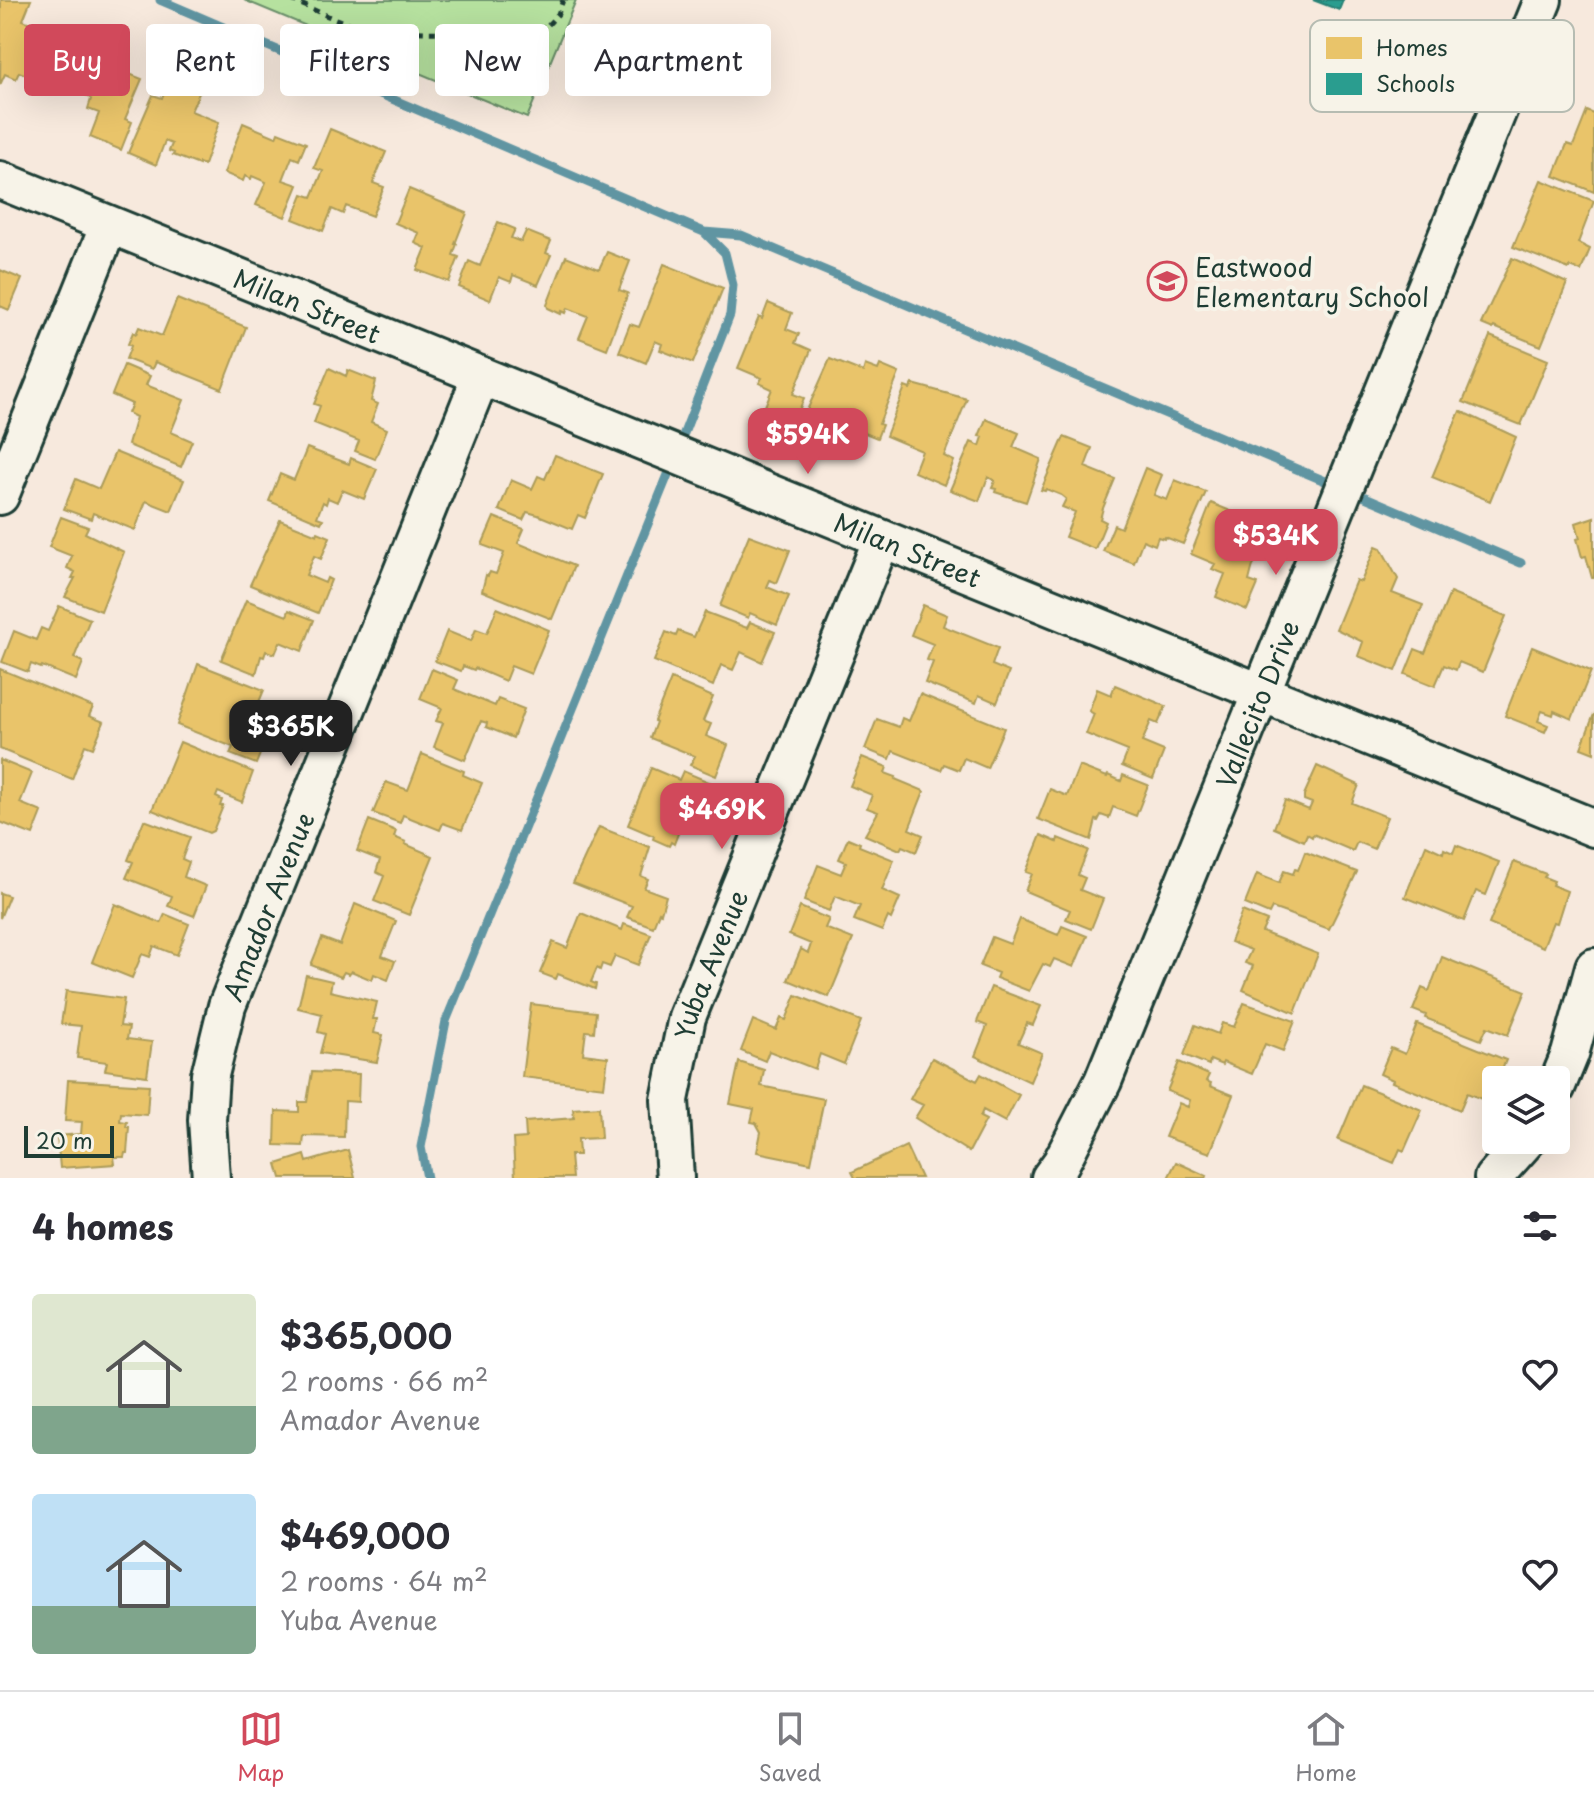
<!DOCTYPE html>
<html lang="en">
<head>
<meta charset="utf-8">
<style>
  :root { --surface:#fff; --page:#f7f7f7; --text:#2b2b33; --muted:#7c7c81; --line:#e1e1e2; --accent:#d1495b }
  body { margin:0; font-family:"Playpen Sans",sans-serif; background:var(--page); color:var(--text); height:100vh; display:flex; flex-direction:column; font-size:30px; white-space:nowrap }
  * { box-sizing:border-box; margin:0 }
  p { font-size:26px; color:var(--muted) }
  .icon { flex:none; width:44px; height:44px; fill:none; stroke:currentColor; stroke-width:2; stroke-linecap:round; stroke-linejoin:round }
  .map { position:relative; height:1178px; overflow:hidden }
  .panel { display:flex; flex-direction:column; background:var(--surface); flex:1 }
  .panel>* { flex:none }
  .guide { position:absolute; left:24px; top:24px; width:800px; height:72px; display:flex; gap:16px }
  .buttons { position:absolute; left:1482px; top:1066px; display:grid; gap:16px }
  .buttons a { display:grid; place-items:center; width:88px; height:88px; border-radius:8px; background:var(--surface); box-shadow:0 8px 32px #0002; font-size:40px }
  .scale { position:absolute; left:24px; bottom:20px; width:90px; box-sizing:border-box; padding-left:8px; border:4px solid #1f3d34; border-top:0; font-size:22px; line-height:28px; white-space:nowrap; color:#1f3d34; -webkit-text-stroke:6px #f7f3e8; paint-order:stroke }
  .price { position:absolute; translate:-50% -68px; padding:0 18px; border-radius:16px; background:var(--accent); color:#fff; font-size:26px; line-height:52px; filter:drop-shadow(0 2px 4px #0008) }
  .price::after { content:''; position:absolute; left:50%; top:48px; width:24px; height:18px; margin-left:-12px; background:inherit; clip-path:polygon(0 0,100% 0,50% 100%) }
  .price.selected { background:#222; color:#fff }
  ul { padding:0; list-style:none }
  li { display:flex; align-items:center; gap:24px; height:200px; padding:0 32px }
  li span { display:grid; place-items:center; flex:none; width:224px; height:160px; border-radius:8px; color:#555 }
  li>.icon { margin-inline-start:auto }
  span .icon { width:96px; height:96px; fill:#fffc; stroke-width:1 }
  li b { font-size:34px }
  h2 { display:flex; justify-content:space-between; align-items:center; height:96px; padding:0 32px; font-size:34px }
  .chip { padding:0 28px; border-radius:8px; background:var(--surface); box-shadow:0 8px 32px #0002; font-size:28px; line-height:72px }
  .chip.selected { background:var(--accent); color:#fff }
  .tab-bar { display:flex; justify-content:space-around; align-items:center; height:112px; border-top:2px solid var(--line); background:var(--surface); font-size:22px; color:var(--muted) }
  .tab-bar a { display:grid; justify-items:center; gap:4px }
  .tab-bar .selected { color:var(--accent) }
  .map>svg:first-child { display:block }
</style>
</head>
<body>
<div class="map">
<svg width="1594" height="1178" viewBox="0 0 1594 1178">
  <rect width="100%" height="100%" fill="#f7e9dd"/>
  <filter id="ink" filterUnits="userSpaceOnUse"><feTurbulence type="fractalNoise" baseFrequency=".0125" numOctaves="2"/><feDisplacementMap in="SourceGraphic" scale="16" xChannelSelector="R" yChannelSelector="G"/><feConvolveMatrix kernelMatrix="1 2 1 2 8 2 1 2 1" color-interpolation-filters="sRGB"/></filter>
  <g filter="url(#ink)">
    <path fill="#b6e19f" stroke="#6a8f6a" stroke-width="2" d="M244,0H576L527,118Z"/>
    <path fill="#e9c46a" stroke="#ac9c5a" stroke-width="2" d="M1,0H31L23,20L62,36L44,82L19,72L16,79L5,74L0,85Z
      M90,38L116,49L109,66L142,79L125,119L132,122L121,150L90,137L99,113L88,109L91,99L86,95L67,87Z
      M169,79L200,91L191,111L219,122L204,165L199,163V165L173,155L174,153L169,151L172,144L165,141L156,165L128,153L153,95L162,98Z
      M1587,111L1594,114V192L1554,176L1567,144L1573,146Z
      M243,123L276,137L278,132L306,143L299,160L292,157L283,180L298,185L285,217L256,205L266,182L252,176L251,179L245,176L243,181L224,173Z
      M330,129L386,152L373,183L384,187L372,216L346,206L343,214L332,209L323,231L293,219L303,194L312,197L323,171L314,168Z
      M1541,180L1594,201L1578,243L1590,249L1581,271L1570,267L1569,269L1513,247Z
      M409,189L467,213L455,244H457L453,255L459,257L449,282L417,270L426,248L415,243L419,233L395,223Z
      M498,222L515,229L511,238L521,242L526,231L551,241L546,253L551,255L538,285L513,275L511,282L499,277L490,300L459,287L469,261L480,266Z
      M607,252L630,261L619,290L628,293L607,349L579,338L588,316L568,308L566,313L562,311L561,314L548,308L547,305L566,256L599,269Z
      M1512,258L1567,283L1541,346L1494,327L1493,329L1481,324Z
      M664,264L723,288L693,363L660,350L662,344L655,341L646,363L619,352L630,324L639,327Z
      M0,270L22,279L9,310L0,306Z
      M177,299L246,327L222,389L155,362L152,369L126,359L131,346L128,344L133,332L136,334L139,327L162,336Z
      M768,303L792,313L786,329L799,334L795,343L811,350L793,394L804,398L794,423L763,411L772,389L759,383L762,378L738,368L759,317L762,319Z
      M1490,336L1548,360L1521,425L1463,402Z
      M830,359L863,372L865,365L878,370L880,365L899,373L879,424L882,425L877,438L855,429L856,426L853,423L837,416L828,438L800,426Z
      M124,365L150,376L146,385L184,400L171,432L192,441L181,467L128,445L136,417L128,413L132,404L112,395Z
      M329,368L346,376L348,370L376,381L371,401L378,404L371,422L387,429L375,459L355,451L359,441L314,423L320,406L314,404Z
      M913,384L967,399L944,456L954,461L944,485L914,472L922,451L886,436L905,387L910,389Z
      M1460,411L1516,437L1490,501L1432,477Z
      M986,419L1019,433L1013,447L1041,459L1026,502L995,492L996,489L992,488L995,481L988,477L979,501L950,490L971,442L980,446L983,437L979,436Z
      M1064,437L1092,448L1085,467L1115,479L1103,508L1100,519L1106,522L1095,549L1065,537L1075,512L1062,507L1066,499L1061,495L1046,489L1045,491L1041,490Z
      M307,448L349,464L351,458L377,469L364,499L342,490L337,502L328,498L326,504L323,502L317,517L323,519L321,523L269,501L280,474L294,480Z
      M115,452L184,480L171,511L146,501L135,530L93,513L91,519L64,509L76,479L99,489Z
      M555,455L603,474L585,518L578,515L572,529L538,515L527,512L523,520L499,510L511,480L532,489L538,476L545,479Z
      M1145,468L1162,475L1154,495L1167,500L1175,480L1206,492L1183,544L1165,537L1164,539L1158,537L1155,545L1143,540L1134,563L1103,551L1114,525L1121,528Z
      M1211,503L1267,526L1252,569L1249,581L1258,584L1247,610L1216,597L1225,574L1212,569L1215,564L1191,554Z
      M61,517L88,527L85,533L124,552L101,611L65,597L75,578H72L75,572L67,568L72,556L49,547Z
      M494,517L524,529L518,543L574,566L552,619L482,591L486,575L488,576L490,572L496,574L504,553L482,545Z
      M1594,517V578H1592L1586,556L1582,557L1577,539L1580,538L1576,523Z
      M280,520L317,535L318,532L330,537L321,559L314,556L306,575L325,583L327,578L331,580L318,613L250,585Z
      M749,535L790,550L777,583L770,580L767,587L789,596L777,625L750,613L748,618L720,606Z
      M1376,546L1381,548L1398,579L1392,593L1423,605L1396,671L1358,656L1363,642L1336,629L1356,580L1361,582Z
      M1450,593L1506,616L1483,672L1459,662L1456,670L1444,665L1435,686L1405,674L1415,649L1425,653Z
      M246,600L287,616L289,610L314,620L302,651L280,642L275,654L266,651L264,657L261,656L256,674L221,660Z
      M923,605L947,615L943,626L998,648L992,665L1009,672L997,703L979,695L976,703L925,683L933,662L927,660L933,644L911,635Z
      M59,606L90,619L74,658L83,662L76,680L42,666L41,668L31,664L28,672L2,662L14,631L36,640L41,628L48,631Z
      M497,608L549,630L531,674L511,666L505,681L475,668L474,670L463,666L461,671L435,661L447,631L471,641L476,629L487,633Z
      M705,612L747,628L750,622L775,632L762,662L741,652L733,670L721,665L713,686L654,661L666,632L676,636L678,631L694,637Z
      M1532,647L1591,671L1572,719L1554,711L1553,715L1542,711L1538,721L1548,725L1545,732L1505,716Z
      M198,664L264,690L249,726L268,734L256,764L230,754L233,747L177,725Z
      M0,669L93,707L89,716L104,722L93,748L85,745L72,779L0,749Z
      M432,669L458,680L454,689L495,706L498,699L524,709L513,738L486,727L487,723L481,721L465,760L434,747L443,723L436,721L442,708L420,699Z
      M671,679L713,697L703,721L711,724L706,736L728,745L716,776L690,765L695,756L650,738L656,722L654,721Z
      M1115,685L1166,706L1158,724L1151,721L1142,742L1164,751L1153,779L1122,766L1128,751L1086,734L1094,714L1089,711L1097,689L1111,695Z
      M920,694L1004,728L987,768L964,758L959,770L944,764L941,770L893,751L890,759L865,749L877,719L899,727L902,718L909,721Z
      M1594,714V753L1581,748Z
      M180,742L253,772L242,802L218,792L216,797L222,800L220,806H223L213,831L209,833L152,810Z
      M422,754L464,771L463,775L482,783L462,830L443,823L440,830L403,815L400,823L373,813L386,782L408,790Z
      M862,757L887,767L885,773L896,777L895,779L924,791L909,829L923,835L916,852L902,846L900,850L865,835L878,812L867,808L872,795L850,786Z
      M0,760L32,773L20,803L42,812L33,835L0,822Z
      M1079,766L1107,777L1108,775L1121,781L1123,775L1148,785L1136,816L1113,807L1109,818L1101,815L1098,821L1096,820L1091,840L1038,819L1050,789L1067,796Z
      M1317,766L1359,785L1352,803L1387,817L1374,849L1357,842L1353,851L1313,834L1312,837L1307,834L1304,841L1274,828L1285,800L1309,810L1312,803L1304,800V795Z
      M651,768L679,780L683,771L714,784L702,812L678,802L675,809L683,812L682,817L684,818L674,844L671,842L669,846L653,839L654,836L628,825Z
      M144,820L190,837L182,859L189,862L184,877L206,886L194,916L168,906L172,896L126,878L133,862L128,860Z
      M369,820L396,831L394,837L406,842L405,844L433,856L409,915L374,901L384,876L376,872L380,860L357,851Z
      M599,827L650,847L641,876L648,879L644,888L666,896L661,913L659,912L653,927L627,917L632,906L573,883Z
      M1041,835L1057,842L1058,838L1088,850L1078,875L1085,878L1080,890L1103,899L1091,929L1066,919L1070,910L1025,891L1032,874L1026,872Z
      M848,838L860,843L859,846L894,860L882,890L900,898L891,919L888,917L882,931L854,920L860,906L835,896L829,911L804,901L818,865L841,874L846,862L839,859Z
      M1426,845L1443,853L1444,849L1453,853L1456,845L1499,862L1486,895L1476,891L1464,921L1405,897Z
      M1305,852L1357,872L1329,929L1286,913L1272,908L1269,914L1245,904L1257,874L1279,883L1284,871L1293,874L1295,869L1298,870Z
      M1514,862L1546,874L1544,877L1554,881L1552,885L1567,891L1557,923L1553,922L1543,947L1489,924Z
      M0,893L9,896L0,918Z
      M115,904L161,923L165,914L189,924L177,955L154,946L150,957L142,954L132,978L92,962Z
      M355,904L396,921L382,956L395,961L388,980L374,974L372,980L351,971L349,974L344,972L341,977L311,965L322,938L340,945Z
      M800,907L829,919L825,928L853,939L829,997L788,980L801,949L808,953L811,944L789,935Z
      M1242,911L1267,921L1262,932L1318,954L1295,1013L1243,990L1253,966L1245,963L1251,950L1230,942Z
      M581,913L622,930L624,924L651,934L638,965L615,956L610,967L602,964L600,970L597,968L591,982L596,984L595,989L558,974L556,979L540,973L553,942L567,948Z
      M1020,919L1058,935L1062,926L1087,936L1074,967L1054,959L1050,967L1043,964L1029,991L996,978L998,973L980,966L992,937L1010,944Z
      M1442,957L1526,991L1508,1035L1487,1027L1481,1040L1425,1018L1426,1015L1413,1010L1422,988L1429,991Z
      M306,975L332,981L330,991L377,1002L373,1019H377L374,1033L383,1035L377,1062L320,1053L325,1034L318,1032L322,1014L298,1008Z
      M991,987L1041,1006L1033,1025L1027,1023L1018,1043L1042,1053L1030,1082L975,1056L987,1026L977,1022Z
      M66,991L124,999L120,1026L129,1027L127,1039L152,1042L147,1076L105,1070L107,1062L77,1058L81,1026L61,1024Z
      M796,995L861,1021L844,1064L820,1054L815,1069L769,1051L765,1061L741,1051L753,1020L776,1030L781,1018L786,1020Z
      M1244,1003L1295,1021L1283,1051L1265,1044L1252,1074L1223,1062L1222,1065L1210,1060L1209,1065L1184,1055L1195,1025L1218,1034L1222,1023L1234,1027Z
      M531,1004L596,1012L594,1032L586,1031L583,1054L608,1057L604,1087L522,1077Z
      M1417,1024L1506,1060L1489,1102L1467,1093L1460,1110L1392,1082L1393,1080L1380,1074L1391,1048L1405,1054Z
      M932,1058L977,1081L981,1074L1019,1095L1005,1122L983,1110L980,1117L986,1120L969,1152L915,1118L923,1105L910,1099Z
      M739,1062L764,1070L761,1086L824,1099L811,1163L757,1152L761,1132L756,1123L751,1122L754,1109L730,1104Z
      M1179,1062L1209,1075L1206,1081L1211,1083L1210,1086L1233,1095L1210,1153L1165,1137L1179,1103L1188,1107L1190,1100L1167,1091Z
      M312,1072L359,1074L358,1102L345,1101L344,1137L304,1136L303,1146L275,1145L276,1111L299,1112V1102H307Z
      M68,1080L149,1085L147,1115L121,1113L120,1121L127,1122L126,1127H129L127,1153H125L124,1157H114L115,1164L60,1168L57,1136L81,1134L82,1122L65,1121Z
      M1361,1085L1422,1110L1404,1151L1400,1149L1394,1163L1338,1140Z
      M599,1107L601,1138L578,1139L579,1155H570L572,1178H515L513,1139L526,1138L525,1122L574,1118L573,1109Z
      M906,1146L921,1178H855L852,1172Z
      M348,1150L355,1178H281L277,1164L305,1155L307,1162Z
      M1176,1162L1207,1176L1206,1178H1168Z"/>
    <path fill="#2a9d8f" stroke="#278074" stroke-width="2" d="M1313,0H1343L1339,10Z"/>
    <g fill="none" stroke-linecap="round" stroke-linejoin="round">
      <path stroke="#6095a2" stroke-width="9" d="M160,0L704,232L725,253L733,285L730,315L679,446
        M704,232L741,235L1337,486
        M1351,491L1521,563
        M427,1178L421,1147L446,1021L674,460"/>
      <defs>
        <g id="minor">
          <path id="s1" d="M0,180L1594,828"/>
          <path d="M0,496L109,225"/>
          <path d="M1556,1088L1570,1054L1594,967"/>
          <path id="s2" d="M211,1178L207,1120L210,1075L227,1006L481,376"/>
          <path id="s3" d="M675,1178L670,1100L687,1017L882,539"/>
          <path id="s4" d="M1050,1178L1061,1163L1103,1081L1543,0"/>
          <path d="M1493,1178L1527,1140"/>
        </g>
      </defs>
      <use href="#minor" stroke="#1f3d34" stroke-width="42"/>
      <path stroke="#1f3d34" stroke-width="5" stroke-dasharray="6 6" stroke-linecap="butt" d="M291,0C309,7 329,18 348,23C414,38 479,31 545,28L558,14L563,0"/>
      <use href="#minor" stroke="#f7f3e8" stroke-width="36"/>
    </g>
  </g>
  <defs>
    <symbol id="school-ring" viewBox="-11 -11 22 22"><circle r="9.5" fill="#f7f3e8" stroke="#d1495b" stroke-width="1.5"/><path d="M0-5L7-2L0 1L-7-2ZM-4 1L0 2.5L4 1V4Q0 6-4 4Z" fill="#d1495b"/></symbol>
  </defs>
  <g fill-rule="evenodd">
    <use href="#school-ring" x="1145" y="259" width="44" height="44"/>
  </g>
  <g text-anchor="middle" dominant-baseline="central" stroke-width="8" stroke-linejoin="round" paint-order="stroke">
    <g font-size="26" fill="#1f3d34" stroke="#f7f3e8" text-anchor="start">
      <text x="1195" y="266">Eastwood<tspan x="1195" dy="30">Elementary School</tspan></text>
    </g>
    <g font-size="26" fill="#1f3d34" stroke="#f7f3e8">
      <text stroke="none"><textPath href="#s1" startOffset="332">Milan Street</textPath></text>
      <text stroke="none"><textPath href="#s1" startOffset="980">Milan Street</textPath></text>
      <text stroke="none"><textPath href="#s4" startOffset="518">Vallecito Drive</textPath></text>
      <text stroke="none"><textPath href="#s2" startOffset="282">Amador Avenue</textPath></text>
      <text stroke="none"><textPath href="#s3" startOffset="220">Yuba Avenue</textPath></text>
    </g>
  </g>
  <rect x="1310" y="20" width="264" height="92" rx="12" fill="#f7f3e8" stroke="#b6bcb2" stroke-width="2"/>
  <rect x="1326" y="37" width="36" height="22" fill="#e9c46a"/>
  <rect x="1326" y="73" width="36" height="22" fill="#2a9d8f"/>
  <g font-size="22" fill="#1f3d34">
    <text x="1376" y="56">Homes</text>
    <text x="1376" y="92">Schools</text>
  </g>
</svg>
<div class="buttons">
<a><svg class="icon" aria-label="layers" viewBox="0 0 24 24"><path d="M12 4l9 5-9 5-9-5zM3 14l9 5 9-5"/></svg></a>
</div>
<div class="scale">20 m</div>
<b class="price" style="left:808px;top:476px">$594K</b>
<b class="price" style="left:1276px;top:577px">$534K</b>
<b class="price selected" style="left:291px;top:768px">$365K</b>
<b class="price" style="left:722px;top:851px">$469K</b>
<div class="guide">
<a class="chip selected">Buy</a>
<a class="chip">Rent</a>
<a class="chip">Filters</a>
<a class="chip">New</a>
<a class="chip">Apartment</a>
</div>
</div>
<section class="panel">
<h2>4 homes<svg class="icon" aria-label="filters" viewBox="0 0 24 24"><path d="M4 7h16M4 17h16"/><circle cx="9" cy="7" r="2"/><circle cx="15" cy="17" r="2"/></svg></h2>
<ul>
<li><span style="background:linear-gradient(#dfe7d0 70%,#7fa58c 0)"><svg class="icon" aria-label="home" viewBox="0 0 24 24"><path d="M3 11l9-7 9 7M6 9v11h12V9"/></svg></span><div><b>$365,000</b><p>2 rooms · 66 m²</p><p>Amador Avenue</p></div><svg class="icon" aria-label="heart" viewBox="0 0 24 24"><path d="M12 20l-8-8c-3-5 5-10 8-4 3-6 11-1 8 4z"/></svg></li>
<li><span style="background:linear-gradient(#bfe0f5 70%,#7fa58c 0)"><svg class="icon" aria-label="home" viewBox="0 0 24 24"><path d="M3 11l9-7 9 7M6 9v11h12V9"/></svg></span><div><b>$469,000</b><p>2 rooms · 64 m²</p><p>Yuba Avenue</p></div><svg class="icon" aria-label="heart" viewBox="0 0 24 24"><path d="M12 20l-8-8c-3-5 5-10 8-4 3-6 11-1 8 4z"/></svg></li>
</ul>
</section>
<nav class="tab-bar">
<a class="selected"><svg class="icon" aria-label="map" viewBox="0 0 24 24"><path d="M3 6l6-2 6 2 6-2v14l-6 2-6-2-6 2zM9 4v14M15 6v14"/></svg>Map</a>
<a><svg class="icon" aria-label="saved" viewBox="0 0 24 24"><path d="M7 4h10v16l-5-4-5 4z"/></svg>Saved</a>
<a><svg class="icon" aria-label="home" viewBox="0 0 24 24"><path d="M3 11l9-7 9 7M6 9v11h12V9"/></svg>Home</a>
</nav>
</body>
</html>
